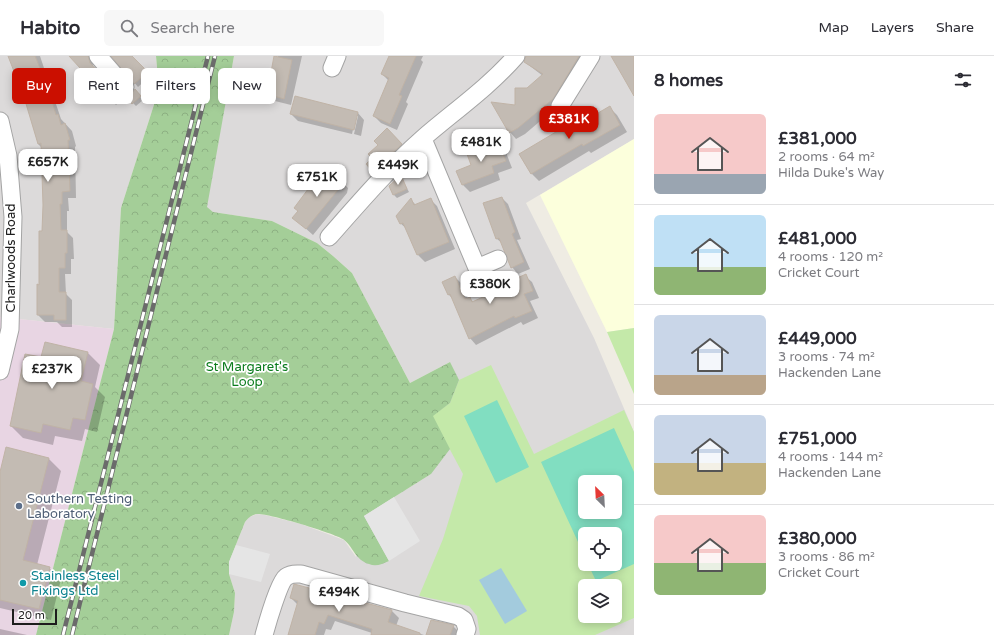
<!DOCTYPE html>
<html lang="en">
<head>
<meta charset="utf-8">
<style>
  :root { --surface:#fff; --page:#f7f7f7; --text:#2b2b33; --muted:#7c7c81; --line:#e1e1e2; --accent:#cb0f00 }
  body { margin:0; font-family:"Varela Round",sans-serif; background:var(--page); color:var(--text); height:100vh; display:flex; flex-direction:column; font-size:15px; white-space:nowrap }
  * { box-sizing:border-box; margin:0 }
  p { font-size:13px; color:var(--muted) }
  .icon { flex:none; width:22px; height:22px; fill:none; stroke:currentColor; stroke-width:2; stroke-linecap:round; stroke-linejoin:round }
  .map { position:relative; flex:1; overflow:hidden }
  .drawer { display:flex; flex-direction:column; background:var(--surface); width:360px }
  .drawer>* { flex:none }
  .top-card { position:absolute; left:12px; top:12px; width:380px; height:36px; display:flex; gap:8px }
  .needle { width:26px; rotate:336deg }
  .tools { position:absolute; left:578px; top:419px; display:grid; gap:8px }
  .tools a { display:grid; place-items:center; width:44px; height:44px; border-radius:6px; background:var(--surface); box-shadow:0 2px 10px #0003; font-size:20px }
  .scale { position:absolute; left:12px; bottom:10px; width:45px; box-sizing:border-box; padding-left:4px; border:2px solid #1d1d1d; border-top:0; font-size:11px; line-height:14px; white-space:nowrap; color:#1d1d1d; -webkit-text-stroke:3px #fff; paint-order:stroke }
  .price { position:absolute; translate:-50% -34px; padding:0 9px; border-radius:8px; background:#fff; color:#222; font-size:13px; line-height:26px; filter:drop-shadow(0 1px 2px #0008) }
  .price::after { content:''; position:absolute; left:50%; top:24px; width:12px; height:9px; margin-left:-6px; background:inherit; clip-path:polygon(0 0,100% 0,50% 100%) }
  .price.on { background:var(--accent); color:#fff }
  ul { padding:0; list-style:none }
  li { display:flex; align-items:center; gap:12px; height:100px; padding:0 20px }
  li+li { border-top:1px solid var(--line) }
  li span { display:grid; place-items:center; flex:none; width:112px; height:80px; border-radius:6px; color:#555 }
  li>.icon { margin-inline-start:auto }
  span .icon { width:48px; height:48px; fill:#fffc; stroke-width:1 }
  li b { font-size:17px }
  h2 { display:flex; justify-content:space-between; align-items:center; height:48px; padding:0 20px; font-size:17px }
  .tag { padding:0 14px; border-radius:6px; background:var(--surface); box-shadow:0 2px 10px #0003; font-size:14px; line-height:36px }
  .tag.on { background:var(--accent); color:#fff }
  header { display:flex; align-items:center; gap:24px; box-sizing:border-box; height:56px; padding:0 20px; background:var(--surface); border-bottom:1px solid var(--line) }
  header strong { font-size:19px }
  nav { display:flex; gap:22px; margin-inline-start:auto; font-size:14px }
  .search { width:280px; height:36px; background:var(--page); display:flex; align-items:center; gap:10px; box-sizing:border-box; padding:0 14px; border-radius:6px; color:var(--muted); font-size:15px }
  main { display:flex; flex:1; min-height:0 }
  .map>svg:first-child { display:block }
</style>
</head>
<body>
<header>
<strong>Habito</strong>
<div class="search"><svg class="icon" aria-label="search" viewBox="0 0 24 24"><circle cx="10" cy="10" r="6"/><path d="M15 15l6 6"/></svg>Search here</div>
<nav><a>Map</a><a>Layers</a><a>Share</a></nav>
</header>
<main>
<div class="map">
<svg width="634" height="579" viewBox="0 0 634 579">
  <defs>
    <pattern id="forest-crowns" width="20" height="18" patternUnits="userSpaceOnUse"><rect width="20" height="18" fill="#a4ce98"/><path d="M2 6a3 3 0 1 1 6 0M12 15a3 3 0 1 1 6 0" fill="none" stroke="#8db083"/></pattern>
  </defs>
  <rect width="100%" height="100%" fill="#efece3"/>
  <path fill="#dcdada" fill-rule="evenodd" d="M0,0H156L159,33L121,152L114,273L0,261Z
    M234,0H634V83L526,147L594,282L634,376V579H229L234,556L235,537L229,518V506L245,466L249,461L257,458L265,459L301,468L344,484L356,501L364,460L431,418L432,360L450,347V306L410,327L352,217L333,200L317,187L272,165L213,156L206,151ZM585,426H615V456H585ZM585,478H615V508H585ZM585,530H615V560H585Z"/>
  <path fill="#e8d5e3" d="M0,261L114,273L36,579H0Z"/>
  <path fill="#fcffdc" d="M634,83V272L607,276L540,139Z"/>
  <path fill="#c4e9a9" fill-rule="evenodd" d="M634,272V338L607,276Z
    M491,309L534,398L624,354L634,376V562L595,579H480L477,560L469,550L419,540L443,483L463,418L432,360L450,347L459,324ZM585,426H615V456H585ZM585,478H615V508H585ZM585,530H615V560H585Z"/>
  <path fill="url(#forest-crowns)" d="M156,0H234L207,151L213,156L272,165L317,187L333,200L352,217L410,327L450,306L459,324L450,347L433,360L450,393L431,418L364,460L389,505C382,508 376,511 369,508C355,504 353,490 343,483C333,477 268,457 257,458C251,459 248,462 245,466L229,506V518L235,537L234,556L229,579H36L114,273L121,152L159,33Z"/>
  <path fill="#81dec1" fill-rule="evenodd" d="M497,344L529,411L496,427L464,360Z
    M614,372L634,416V508L596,525L588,508H615V478H585V501L541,406ZM585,426H615V456H585Z"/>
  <path fill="#e5e5e5" d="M394,441L420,485L389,505L364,460Z
    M236,489L270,498L261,526L229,518V506Z"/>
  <path fill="#a3cbdd" d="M501,512L527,555L505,568L479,524Z"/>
  <path fill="#0003" d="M9,0H40L61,63L72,75L76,90L75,91L76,142H68L69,155H67V176L73,182L74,203H71V218H65L66,238L72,244V271H62L57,266H45L38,259L44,149L42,92L38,88L25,41Z
    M70,0H92L93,11L122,43L116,49Z
    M112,0H131L150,20L138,31Z
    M278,0H302L291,49L275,45L268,38Z
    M390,0H423L421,4L423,6L406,46L408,48L397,74L381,67L374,60L389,25L382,18Z
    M531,0H589L559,49L525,78L516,83L510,76L515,50L528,33L543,20L526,7Z
    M135,35L143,44L136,50L127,41L132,40Z
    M610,52L617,59L627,76L591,97L589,95L539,125L532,118L520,99L569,75Z
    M358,57L364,64L361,80L354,78L358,60H356L352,78L298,65L291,58Z
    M394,80L408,95L381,123L367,108Z
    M498,87L505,94L512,112L498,117L500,124L470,136L463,129L473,109Z
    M401,121L409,136L397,142L394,139Z
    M341,125L348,132L347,137L313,179L294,162Z
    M502,142L508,148L521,183L517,184L530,213L518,218L512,211L502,187L497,183L485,148Z
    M430,143L437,150L455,193L425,206L418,199L408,174L400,167L411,144L416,149Z
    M525,220L532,226L539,242L530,245L538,262L523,269L521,266L476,289L470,282L453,243L448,238L455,221L462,228L468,243H470L474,246L502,234Z
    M87,296L100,309L95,331L105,341L97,376L85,373L82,385L55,380L53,389L23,382L11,370L42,302Z
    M7,393L49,403L61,415L37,509L49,512L61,523L51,564L0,552V421Z
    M291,542L392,555L399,562L396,570L424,579H372V577L335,565L331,574L326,573L324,579H288L298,549Z
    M453,570L460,577L459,579H427Z
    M0,573L27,579H0Z"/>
  <path fill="#c3bbb3" stroke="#c0b3a6" d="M8,0H35L49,34L56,59L58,58L61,69L65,67L70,84H68L70,135L62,136V148H60L61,174H67V197H65V212H59V236H66V264H54V259H37V228L39,229V175H42L43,149L41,87L38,88L24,41Z
    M69,0H88L90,7L120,39L112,47Z
    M111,0H132L148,16L134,28Z
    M274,0L292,4L284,43L267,38Z
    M389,0H416L399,39L402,40L390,68L373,60L389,22L381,18Z
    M526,0H579L553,43L518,72L509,77L491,46L515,49V32H527L543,18L524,6Z
    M611,0H634V40L622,19Z
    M135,33L141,40L132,48L125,41L131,39Z
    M295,40L358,56L354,74L290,58Z
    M610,50L620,69L583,90L582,88L531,118L519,98L566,70L569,74Z
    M387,72L402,88L373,116L366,108L372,102L368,98L378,89L374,85Z
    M498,86L506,105L492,110L494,117L462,129L456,115L471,109L467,98Z
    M323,113L328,117L330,115L342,124L341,130L306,173L292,162L298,155L294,152Z
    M401,119L407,133L393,139L389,130Z
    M502,141L515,176L512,178L524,206L511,212L499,182L496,183L483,147Z
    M411,142L414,149L431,142L449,186L417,199L403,167L400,168L396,160Z
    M526,218L533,235L524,238L532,255L515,262L514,260L469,283L450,238L448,239L442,226L455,220L465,243L470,241L472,246L501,233L500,230Z
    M45,286L88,296L81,325L93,328L85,364L73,362L70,374L43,368L41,377L10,370L25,298L41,301Z
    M6,391L49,402L23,504L50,511L39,553L0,544V416Z
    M294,528L392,554L388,566L420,577V579H371L372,573L328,559L324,568L319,566L315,579H288L298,545L290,542Z
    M431,564L454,569L450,579H426Z"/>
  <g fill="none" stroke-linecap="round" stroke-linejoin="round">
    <defs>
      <path id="minor" d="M98,0L125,31
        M332,12L337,0
        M560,50L591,0
        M0,65L8,100L13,161L10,273L0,315
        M423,83L477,212L498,203
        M329,181C359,147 388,113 422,83C453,56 488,32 516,0
        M264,579C267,568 279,526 286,521C291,517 296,518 301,518L405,547L458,560L464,564L467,573L465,579"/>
    </defs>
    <use href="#minor" stroke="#a4a4a4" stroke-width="19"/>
    <use href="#minor" stroke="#fff" stroke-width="17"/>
    <defs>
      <path id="rail" d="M63,579L208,0
        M72,579L215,0"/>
    </defs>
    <use href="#rail" stroke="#6b6b6b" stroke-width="4.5"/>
    <use href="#rail" stroke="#fff" stroke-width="3" stroke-dasharray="9" stroke-linecap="butt"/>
  </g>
  <circle fill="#5c6f8a" stroke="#fff" stroke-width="1.5" cx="19" cy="450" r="4"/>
  <circle fill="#0f9aa8" stroke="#fff" stroke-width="1.5" cx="23" cy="527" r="4"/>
  <g text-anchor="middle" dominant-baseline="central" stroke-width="3.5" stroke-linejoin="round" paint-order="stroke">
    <g font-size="13" fill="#1d1d1d" stroke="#fff">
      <text transform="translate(11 202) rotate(-90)">Charlwoods Road</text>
    </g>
    <g font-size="13" fill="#0b7c1d" stroke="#fff">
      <text x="247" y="311">St Margaret's<tspan x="247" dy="15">Loop</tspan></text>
    </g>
    <g font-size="13" fill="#4e5e75" stroke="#fff" text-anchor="start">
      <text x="27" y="443">Southern Testing<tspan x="27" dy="15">Laboratory</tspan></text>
    </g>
    <g font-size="13" fill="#0d838f" stroke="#fff" text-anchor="start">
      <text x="31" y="520">Stainless Steel<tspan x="31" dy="15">Fixings Ltd</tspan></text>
    </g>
  </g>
</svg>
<div class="tools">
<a><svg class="needle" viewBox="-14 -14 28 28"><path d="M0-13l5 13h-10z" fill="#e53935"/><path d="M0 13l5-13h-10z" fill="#7c7c81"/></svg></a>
<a><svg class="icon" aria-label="locate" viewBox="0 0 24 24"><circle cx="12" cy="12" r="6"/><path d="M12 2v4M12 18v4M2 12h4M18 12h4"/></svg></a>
<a><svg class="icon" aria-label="layers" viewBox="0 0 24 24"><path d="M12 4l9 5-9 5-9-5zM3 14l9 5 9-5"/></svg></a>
</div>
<div class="scale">20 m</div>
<b class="price on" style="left:569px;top:84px">£381K</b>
<b class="price" style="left:481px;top:107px">£481K</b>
<b class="price" style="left:48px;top:127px">£657K</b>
<b class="price" style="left:398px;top:130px">£449K</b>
<b class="price" style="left:317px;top:142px">£751K</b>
<b class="price" style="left:490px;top:249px">£380K</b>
<b class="price" style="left:52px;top:334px">£237K</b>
<b class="price" style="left:339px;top:557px">£494K</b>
<div class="top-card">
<a class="tag on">Buy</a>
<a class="tag">Rent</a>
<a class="tag">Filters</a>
<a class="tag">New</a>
</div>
</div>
<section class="drawer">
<h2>8 homes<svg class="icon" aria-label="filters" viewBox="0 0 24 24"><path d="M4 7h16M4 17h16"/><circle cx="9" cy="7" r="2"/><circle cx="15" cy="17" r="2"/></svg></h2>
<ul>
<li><span style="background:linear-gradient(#f6c9c9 75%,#9aa5b1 0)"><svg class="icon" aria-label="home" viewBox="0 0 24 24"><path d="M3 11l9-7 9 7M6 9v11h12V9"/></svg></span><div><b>£381,000</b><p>2 rooms · 64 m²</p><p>Hilda Duke's Way</p></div></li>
<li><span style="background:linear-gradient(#bfe0f5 65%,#8fb573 0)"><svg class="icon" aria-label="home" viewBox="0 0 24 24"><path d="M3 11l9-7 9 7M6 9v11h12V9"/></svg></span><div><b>£481,000</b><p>4 rooms · 120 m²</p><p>Cricket Court</p></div></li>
<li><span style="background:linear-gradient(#c9d6e8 75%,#b9a48a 0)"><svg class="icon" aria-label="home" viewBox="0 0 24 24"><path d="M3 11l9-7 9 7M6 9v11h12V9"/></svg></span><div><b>£449,000</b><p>3 rooms · 74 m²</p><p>Hackenden Lane</p></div></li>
<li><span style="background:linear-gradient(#c9d6e8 60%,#c2b280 0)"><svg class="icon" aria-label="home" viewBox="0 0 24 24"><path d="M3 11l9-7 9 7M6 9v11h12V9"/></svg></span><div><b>£751,000</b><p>4 rooms · 144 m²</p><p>Hackenden Lane</p></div></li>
<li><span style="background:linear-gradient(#f6c9c9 60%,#8fb573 0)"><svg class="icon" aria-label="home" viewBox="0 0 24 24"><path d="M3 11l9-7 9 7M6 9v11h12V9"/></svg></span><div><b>£380,000</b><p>3 rooms · 86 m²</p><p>Cricket Court</p></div></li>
</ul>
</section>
</main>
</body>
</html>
